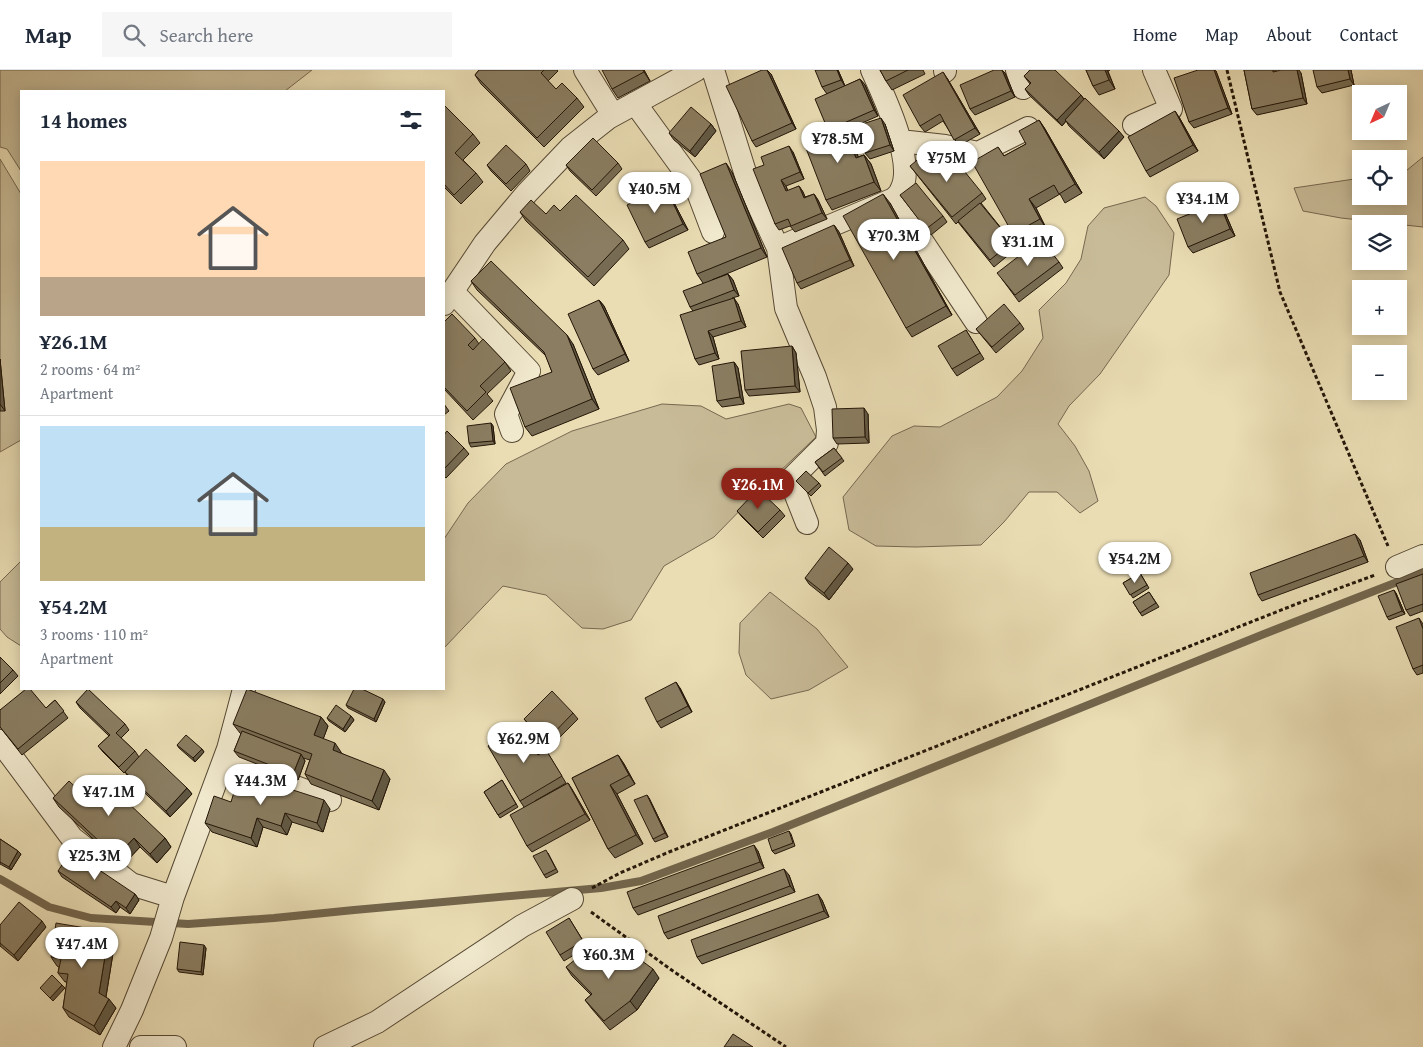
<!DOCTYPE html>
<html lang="en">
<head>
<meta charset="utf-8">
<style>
  :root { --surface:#fff; --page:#f6f6f7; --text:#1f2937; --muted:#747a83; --line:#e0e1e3; --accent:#8f2418 }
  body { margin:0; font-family:"Gentium Book Plus",serif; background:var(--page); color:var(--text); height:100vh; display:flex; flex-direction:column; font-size:19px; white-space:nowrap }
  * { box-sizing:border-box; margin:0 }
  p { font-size:16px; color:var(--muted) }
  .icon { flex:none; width:28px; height:28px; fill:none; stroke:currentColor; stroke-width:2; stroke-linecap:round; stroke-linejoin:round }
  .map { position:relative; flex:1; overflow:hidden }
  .drawer { position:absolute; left:20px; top:20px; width:425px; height:600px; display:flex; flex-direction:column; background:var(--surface); border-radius:0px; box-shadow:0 2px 12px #0003 }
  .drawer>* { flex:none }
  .needle { width:32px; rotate:224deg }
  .fabs { position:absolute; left:1352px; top:15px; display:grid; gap:10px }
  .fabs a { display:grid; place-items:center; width:55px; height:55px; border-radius:0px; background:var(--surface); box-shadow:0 2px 12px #0003; font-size:25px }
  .price { position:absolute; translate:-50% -42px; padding:0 11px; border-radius:18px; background:#fff; color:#222; font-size:16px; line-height:32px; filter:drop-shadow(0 1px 2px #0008) }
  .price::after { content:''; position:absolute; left:50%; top:30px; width:15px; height:11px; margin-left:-8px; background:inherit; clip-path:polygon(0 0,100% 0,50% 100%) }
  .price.active { background:var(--accent); color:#fff }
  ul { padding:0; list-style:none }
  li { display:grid; align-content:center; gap:10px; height:265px; padding:0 20px }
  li+li { border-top:1px solid var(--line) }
  li span { display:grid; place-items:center; height:155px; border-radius:0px; color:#555 }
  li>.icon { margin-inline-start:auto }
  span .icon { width:90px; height:90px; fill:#fffc; stroke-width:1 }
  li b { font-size:21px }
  h2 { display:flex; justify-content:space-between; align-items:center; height:60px; padding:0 20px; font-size:21px }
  header { display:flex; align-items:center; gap:30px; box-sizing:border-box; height:70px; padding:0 25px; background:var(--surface); border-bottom:1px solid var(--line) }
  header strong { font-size:24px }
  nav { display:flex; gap:28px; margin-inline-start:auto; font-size:18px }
  .search { width:350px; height:45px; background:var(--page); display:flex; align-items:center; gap:12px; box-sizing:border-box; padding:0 18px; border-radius:0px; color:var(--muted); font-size:19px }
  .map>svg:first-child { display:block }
</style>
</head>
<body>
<header>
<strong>Map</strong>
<div class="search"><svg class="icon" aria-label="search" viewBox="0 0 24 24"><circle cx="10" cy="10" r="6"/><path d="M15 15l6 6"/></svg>Search here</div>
<nav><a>Home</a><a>Map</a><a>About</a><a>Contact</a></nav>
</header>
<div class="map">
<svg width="1423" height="977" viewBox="0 0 1423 977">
  <rect width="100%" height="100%" fill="#eaddb4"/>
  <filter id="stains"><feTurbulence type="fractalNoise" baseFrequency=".004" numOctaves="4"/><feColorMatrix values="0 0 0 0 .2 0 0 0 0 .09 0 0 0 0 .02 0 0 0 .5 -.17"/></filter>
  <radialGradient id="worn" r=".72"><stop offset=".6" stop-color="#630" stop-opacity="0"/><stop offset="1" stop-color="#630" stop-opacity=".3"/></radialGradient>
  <path fill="#c8bb97" stroke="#766850" d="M0,0H312L285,21H21V101L7,79L0,77Z
    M1423,87V157L1341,148L1303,141L1294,118L1361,108V126H1399V102L1406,101Z
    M0,89L21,124V370L0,382Z
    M1145,127L1156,136L1174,163L1169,205L1100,304L1069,336L1058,354L1075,376L1089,401L1098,431L1080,443L1057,422H1029L1004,452L981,475L916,477L876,476L849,460L843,427L892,366L914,356L940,357L997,327L1022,301L1043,268L1039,240L1066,213L1081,189L1088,156L1104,138Z
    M662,334L701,336L726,349L789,334L801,338L816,367L754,426L714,467L664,496L631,550L603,559L582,558L546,525L503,516L444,578V469L468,433L506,394L572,361Z
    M21,491V576L7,567L0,559V512Z
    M770,522L817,559L848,597L809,620L771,629L746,605L739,583L740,553Z"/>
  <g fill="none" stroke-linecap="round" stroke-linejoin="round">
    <path stroke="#72654c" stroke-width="8" d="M0,809L49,837L91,848L188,854L274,848L354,840L601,818L641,811L773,762L1264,564L1423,502"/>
    <defs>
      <path id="street" d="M585,0L613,45
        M713,0L749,115L778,178L786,238L815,307L825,337L828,360L827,373L790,410L807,453
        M945,0V1
        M1017,0L1023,18
        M635,33L696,117L713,162
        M1134,55L1171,39L1154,0
        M900,71L945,76L978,83L1028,58
        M894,129L976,252
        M778,178L894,129C896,127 900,123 901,120C916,93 884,26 872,0
        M452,221L529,301L506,344L512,361
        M444,234L485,173L527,123L570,78L608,48L696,0
        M1397,497L1423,486
        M0,671L72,768L131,814L173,827
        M224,690L330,730
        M114,977L132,940L161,868L173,827L228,679L244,619
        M141,977H175
        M325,977L377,952L522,856L572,829"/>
    </defs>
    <use href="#street" stroke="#554833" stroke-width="24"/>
    <path stroke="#231608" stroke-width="3" stroke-dasharray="4 2.5" stroke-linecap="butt" d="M1227,0L1280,222L1388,476
      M592,818L620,803L669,782L1299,533L1375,505
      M591,842L673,901L786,977"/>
    <use href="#street" stroke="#f1e9ce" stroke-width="22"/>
  </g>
  <path fill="#776c53" stroke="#231608" d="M479,0H557L558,1L548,11L556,19L577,28L584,37L544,77L481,14L475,5Z
    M644,0L650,11L618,28L612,19Z
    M838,0L845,16L860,9L865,15L878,46L846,60L851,67L858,87L864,85L871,94L881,121L832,140L826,130L830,63L828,60L827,24L822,17Z
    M880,0H923L925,4L892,20L886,11Z
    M1086,0H1110L1108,1L1115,19L1099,25L1093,16Z
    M1244,0H1276V1L1301,3L1307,34L1257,45L1252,39Z
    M1351,0L1354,15L1322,23L1317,17Z
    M1216,1L1232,44L1194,58L1189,52Z
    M1005,3L1015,27L975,45L970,39Z
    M771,4L796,59L756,77L752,71Z
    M1024,6L1081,25L1084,29L1124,67L1104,89L1069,56L1066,51L1062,56L1029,25L1025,19L1030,14Z
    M947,8L980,64L959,76L943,51L925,62L920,56Z
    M444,35L473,64L480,73L463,90L476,103L483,112L461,134L444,117Z
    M1179,47L1198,81L1150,107L1146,101Z
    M1039,50L1045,59L1082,123L1065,133L1060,124L1036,138L1046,158L1019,173L1013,164L998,77L1004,86L1026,74Z
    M711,54L716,61L695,87L674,70L669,63Z
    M885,54L894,81L870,89L865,83Z
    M793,82L804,109L786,116L788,121L799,116L803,122L805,127L814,124L818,130L827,149L795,162L790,156L779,160L775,154L764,95Z
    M618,93L622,99L596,126L570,101L566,95Z
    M526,94L530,101L511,121L491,101L487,95Z
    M910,96H941L982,123L986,129L981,133L1017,178L994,197L958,152L956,154Z
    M732,102L767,187L712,210L728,204L733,210L739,226L732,228L738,234L746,257L713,267L719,289L699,295L695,289L693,241L690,237L703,213L697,204L726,167Z
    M665,116L669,123L688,160L649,178L645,172Z
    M900,125L943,146L947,152L931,165Z
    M1219,132L1223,138L1235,166L1193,183L1188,177Z
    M890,133L952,245L912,267L906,258Z
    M560,141L623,170L629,179L594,216L526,151L520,142L546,144Z
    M834,155L839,162L854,196L801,219L797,213Z
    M1059,192L1063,198L1019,232L1002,209Z
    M471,211L573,274L599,339L532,366L525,357L552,302L546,286L477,220Z
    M599,230L604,236L629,291L598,305L593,299Z
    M444,252L475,268L479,274L505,292L511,301L487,324L493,331L473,350L444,319Z
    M1020,253L1024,259L996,283L976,259Z
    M966,260L984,289L957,306L952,299Z
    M792,276L796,283L800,322L749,326L745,320Z
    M0,289L5,341H0Z
    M734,292L738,298L744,334L722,337L717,331Z
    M444,334L449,341L444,345Z
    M868,344L869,373L837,374L833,368Z
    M491,353L493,356L495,374L471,377L469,373Z
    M444,365L464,378L469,384L446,408L444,406Z
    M834,378L844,391L825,406L815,392Z
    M796,411L819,413L821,416L811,426Z
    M780,440L785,446L763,468L742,447L737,441Z
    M1360,470L1368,492L1262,531L1258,525Z
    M853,499L829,530L809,514L805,508Z
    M1140,503L1149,518L1133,528L1123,513Z
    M1423,504V541L1410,546L1406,540Z
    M1149,522L1159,537L1142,546L1133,532Z
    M1396,523L1405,544L1389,550L1387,547Z
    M1419,548L1423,554V603L1417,605L1413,599Z
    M0,587L13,600L18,606L0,624Z
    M680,618L692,642L661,658L657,652Z
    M55,630L68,648L22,685L0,657V640L46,638Z
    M76,632L125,654L129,660L121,668L135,681L139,687L187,718L192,724L170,747L129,708L125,702L124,703L103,682L98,676L109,666L80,638Z
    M385,632L376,652L348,638L346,635Z
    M573,643L578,649L550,677L529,655L524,649Z
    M351,646L354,650L345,662L329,651L327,648Z
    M321,647L328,656L323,669L341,682V683L390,709L379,740L311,714L305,704L310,690L303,688L305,691L298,710L239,687L234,681L241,664L240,663L233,654Z
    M525,663L538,685L546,680L566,713L535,731L568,713L590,750L532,782L527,776L524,737L520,731Z
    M177,675L202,679L204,682L195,692L179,678Z
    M618,685L624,694L635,714L617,724L643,774L615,788L608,779L572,708Z
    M502,710L518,737L500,748L484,722Z
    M85,726L165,768L171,777L157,793L140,777L122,796L59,737L53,728Z
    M649,728L668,767L655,772L653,769Z
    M231,732L330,739L323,762L292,752L287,765L263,757L257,777L212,762L205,753Z
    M789,761L791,764L795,776L775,784L772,781Z
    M0,769L18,781L21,784L11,800L0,794Z
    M758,781L764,798L638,845L633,838Z
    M548,783L558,802L546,808L544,805Z
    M58,801L135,824L139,830L130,844L120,837L116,843L62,807Z
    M789,805L795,822L668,869L664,863Z
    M822,830L829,847L702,894L697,887Z
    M569,848L587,877L564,891L560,885Z
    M0,855L46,857L18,891L0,876Z
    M109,862L115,871L106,927L116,938L100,965L69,947L63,938L67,912H65L58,903L59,897L57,896L51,887Z
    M206,878L203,905L179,902L177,899Z
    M566,897L613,899L659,908L637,940L610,960L592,939L585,930L591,925L572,906Z"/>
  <path fill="#615844" stroke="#231608" d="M643,0H644L650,11L644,2Z
    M767,0L771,4L796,59L792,53Z
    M837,0H838L845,16L841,10Z
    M1002,0L1005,3L1015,27L1011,21Z
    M1105,0H1107L1115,19L1109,10Z
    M1214,0H1215L1216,1L1232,44L1228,38Z
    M1297,0H1299L1301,3L1307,34L1303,28Z
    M1348,0H1351L1354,15L1350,9Z
    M943,2L947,8L980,64L975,58Z
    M860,9L865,15L878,46L874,40Z
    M1081,25L1085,31L1065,50L1066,51L1062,56L1057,50Z
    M1175,41L1179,47L1198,81L1193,75Z
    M881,48L885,54L894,81L890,75Z
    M1039,50L1045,59L1082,123L1075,114Z
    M711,54L716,61L695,87L690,81Z
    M844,57L851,67L862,97L856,88Z
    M1119,61L1124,67L1104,89L1099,82Z
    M789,76L793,82L804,109L800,102Z
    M864,85L871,94L881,121L874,112Z
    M726,93L732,102L767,187L761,178Z
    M781,110L786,116L790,127L786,121Z
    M665,116L669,123L688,160L683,154Z
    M799,116L803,122L808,134L804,128Z
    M814,124L818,130L827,149L822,143Z
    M883,124L890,133L952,245L946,236Z
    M1029,129L1036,138L1046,158L1040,149Z
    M1219,132L1223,138L1235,166L1230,159Z
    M834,155L839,162L854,196L850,190Z
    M728,204L733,210L739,226L734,220Z
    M734,228L738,234L746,257L741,251Z
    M599,230L604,236L629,291L625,284Z
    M708,261L713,267L719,289L715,283Z
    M567,265L573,274L599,339L592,329Z
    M792,276L796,283L800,322L795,316Z
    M0,289L5,341L0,334Z
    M734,292L738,298L744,334L740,327Z
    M864,338L868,344L869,373L865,367Z
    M491,353L493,356L495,374L493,371Z
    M1355,464L1360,470L1368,492L1364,486Z
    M848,493L853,499L829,530L824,523Z
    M1394,520L1396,523L1405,544L1402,541Z
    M676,612L680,618L692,642L688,636Z
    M383,629L385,632L376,652L374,649Z
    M351,646L354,650L345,662L343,659Z
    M321,647L328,656L321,675L314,665Z
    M335,673L341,682L339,689L333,680Z
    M202,679L204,682L195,692L193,688Z
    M301,684L305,691L298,710L293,704Z
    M618,685L624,694L635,714L629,705Z
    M384,700L390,709L379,740L372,731Z
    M568,713L572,719L590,750L585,744Z
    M610,715L617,724L643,774L636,765Z
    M187,718L192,724L170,747L166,741Z
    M647,725L649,728L668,767L665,763Z
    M324,730L330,739L323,762L317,753Z
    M285,743L292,752L287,765L281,756Z
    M257,748L263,757L257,777L251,768Z
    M134,768L140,777L122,796L116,787Z
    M165,768L171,777L157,793L150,784Z
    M754,775L758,781L764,798L760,792Z
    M18,781L21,784L11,800L9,797Z
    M784,799L789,805L795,822L790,816Z
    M135,824L139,830L130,844L126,838Z
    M818,824L822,830L829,847L824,841Z
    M116,831L120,837L116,843L111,837Z
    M42,851L46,857L18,891L14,885Z
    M109,862L115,871L105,932L99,923Z
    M204,875L206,878L203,905L201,902Z
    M653,899L659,908L637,940L630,931Z
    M62,915L65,918L53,931L50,928Z
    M109,929L116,938L100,965L94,956Z"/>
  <path fill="#8a7d61" stroke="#231608" d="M479,0H544L541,3L556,19L562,13L577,28L537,68L475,5Z
    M602,0H643L644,2L612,19Z
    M762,0H767L792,53L752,71L726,16Z
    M815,0H837L841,10L822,17Z
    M880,0H908L886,11Z
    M994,0H1002L1011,21L970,39L960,15Z
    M1030,0H1055L1081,25L1057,50L1025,19L1031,13L1024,6Z
    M1086,0H1105L1109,10L1093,16Z
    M1198,0H1214L1228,38L1189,52L1174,8Z
    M1244,0H1273V2L1281,0H1297L1303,28L1252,39Z
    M1313,0H1348L1350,9L1317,17Z
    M943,2L975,58L954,70L940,44L920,56L903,25Z
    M860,9L874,40L828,60L815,29Z
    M1085,28L1119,61L1099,82L1065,50Z
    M444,35L473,64L455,83L476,103L454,125L444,114Z
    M691,37L711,54L690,81L669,63Z
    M1175,41L1193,75L1146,101L1128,67Z
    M881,48L890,75L865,83L856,56Z
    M1039,50L1075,114L1059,124L1054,115L1029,129L1040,149L1013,164L972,92L998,77L1004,86L1026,74L1019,61Z
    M844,57L856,88L864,85L874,112L826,130L804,73Z
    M593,68L618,93L592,120L566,95Z
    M506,75L526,94L506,114L487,95Z
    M789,76L800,102L781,110L786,121L799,116L804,128L814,124L822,143L791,156L788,149L775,154L753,99L764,95L761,87Z
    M928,81L941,96L952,86L982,123L952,147L910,96Z
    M726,93L761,178L697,204L688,182L726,167L700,104Z
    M916,113L943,146L926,159L900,125Z
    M665,116L683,154L645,172L627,135Z
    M883,124L946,236L906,258L843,146Z
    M576,125L623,170L588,207L520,142L531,130L546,144L554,135L560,141Z
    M1219,132L1230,159L1188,177L1177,149Z
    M980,133L1012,172L990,190L958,151Z
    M834,155L850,190L797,213L782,178Z
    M1041,169L1059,192L1015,225L997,203Z
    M491,191L567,265L592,329L525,357L510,318L552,302L544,282L471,211Z
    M728,204L734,220L690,237L683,221Z
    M734,228L741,251L708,261L715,283L695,289L680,245Z
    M599,230L625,284L593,299L568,244Z
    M1004,234L1020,253L992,277L976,259Z
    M452,244L475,268L468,275L473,280L483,269L505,292L480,316L486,322L467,341L444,317V252Z
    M966,260L980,283L952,299L938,276Z
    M792,276L795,316L745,320L741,281Z
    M734,292L740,327L717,331L712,296Z
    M864,338L865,367L833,368L832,339Z
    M491,353L493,371L469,373L467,356Z
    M447,361L464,378L444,399V365Z
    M834,378L842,388L823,402L815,392Z
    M806,401L819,413L808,423L796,411Z
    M758,419L780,440L758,462L737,441Z
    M1355,464L1364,486L1258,525L1250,503Z
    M829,477L848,493L824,523L805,508Z
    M1140,503L1147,515L1130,525L1123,513Z
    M1423,504V534L1406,540L1396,514Z
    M1394,520L1402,541L1387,547L1378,526Z
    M1149,522L1156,533L1140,543L1133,532Z
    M1419,548L1423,559V595L1413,599L1396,557Z
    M0,587L13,600L0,613Z
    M676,612L688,636L657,652L645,628Z
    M26,619H30L46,638L55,630L64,641L18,679L0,657V640Z
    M88,619L125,654L116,663L135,681L119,697L98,676L110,665L76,632Z
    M247,619L321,647L314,665L335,673L333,680L384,700L372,731L305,704L312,684L233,654Z
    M354,619H362L383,629L374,649L346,635Z
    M552,621L573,643L546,671L524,649Z
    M336,635L351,646L343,659L327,648Z
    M521,657L538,685L546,680L562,706L520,731L488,676Z
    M242,661L301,684L293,704L234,681Z
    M186,665L202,679L193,688L177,675Z
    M146,679L187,718L166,741L125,702Z
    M618,685L629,705L610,715L636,765L608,779L572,708Z
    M240,703L324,730L317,753L285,743L281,756L257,748L251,768L205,753L214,726L231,732Z
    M102,708L165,768L150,784L134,768L116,787L53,728L69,711L85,726Z
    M502,710L516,734L498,745L484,722Z
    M568,713L585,744L527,776L510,745Z
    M647,725L665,763L653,769L634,730Z
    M789,761L793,773L772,781L768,769Z
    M0,769L18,781L9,797L0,792Z
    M754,775L760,792L633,838L627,822Z
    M546,780L556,799L544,805L533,786Z
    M71,781L135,824L126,838L116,831L111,837L58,801Z
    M784,799L790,816L664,863L658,846Z
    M818,824L824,841L697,887L691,870Z
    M19,832L42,851L14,885L0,873V855Z
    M569,848L583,871L560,885L546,862Z
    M56,853L109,862L99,923L109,929L94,956L63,938L68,904L58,903L61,889L51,887Z
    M180,872L204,875L201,902L177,899Z
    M592,876L613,899L627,880L653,899L630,931L604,951L585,930L592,924L566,897Z
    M52,905L62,915L50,928L40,918Z
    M733,964L753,977H724Z"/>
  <rect width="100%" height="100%" filter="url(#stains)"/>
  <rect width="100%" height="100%" fill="url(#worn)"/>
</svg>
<div class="fabs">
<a><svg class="needle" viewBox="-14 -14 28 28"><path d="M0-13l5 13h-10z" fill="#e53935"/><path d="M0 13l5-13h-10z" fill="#747a83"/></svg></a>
<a><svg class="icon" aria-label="locate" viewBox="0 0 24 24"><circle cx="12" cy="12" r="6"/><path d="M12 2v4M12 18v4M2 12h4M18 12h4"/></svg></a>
<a><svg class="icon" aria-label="layers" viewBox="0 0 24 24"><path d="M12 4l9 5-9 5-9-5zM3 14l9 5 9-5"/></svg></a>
<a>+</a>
<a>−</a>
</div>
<b class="price" style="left:838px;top:94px">¥78.5M</b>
<b class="price" style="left:947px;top:113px">¥75M</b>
<b class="price" style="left:655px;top:144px">¥40.5M</b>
<b class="price" style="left:1203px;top:154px">¥34.1M</b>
<b class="price" style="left:894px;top:191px">¥70.3M</b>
<b class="price" style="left:1028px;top:197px">¥31.1M</b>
<b class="price active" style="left:758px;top:440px">¥26.1M</b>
<b class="price" style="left:1135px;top:514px">¥54.2M</b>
<b class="price" style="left:524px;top:694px">¥62.9M</b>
<b class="price" style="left:261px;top:736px">¥44.3M</b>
<b class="price" style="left:109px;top:747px">¥47.1M</b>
<b class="price" style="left:95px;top:811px">¥25.3M</b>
<b class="price" style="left:82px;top:899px">¥47.4M</b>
<b class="price" style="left:609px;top:910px">¥60.3M</b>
<section class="drawer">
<h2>14 homes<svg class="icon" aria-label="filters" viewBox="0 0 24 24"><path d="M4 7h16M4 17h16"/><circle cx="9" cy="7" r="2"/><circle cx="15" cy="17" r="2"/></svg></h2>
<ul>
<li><span style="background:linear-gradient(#ffd9b3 75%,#b9a48a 0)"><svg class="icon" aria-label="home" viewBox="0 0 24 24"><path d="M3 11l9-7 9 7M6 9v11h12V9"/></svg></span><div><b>¥26.1M</b><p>2 rooms · 64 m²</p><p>Apartment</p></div></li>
<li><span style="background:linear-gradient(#bfe0f5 65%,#c2b280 0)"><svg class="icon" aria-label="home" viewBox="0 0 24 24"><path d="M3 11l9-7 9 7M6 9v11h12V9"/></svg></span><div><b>¥54.2M</b><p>3 rooms · 110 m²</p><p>Apartment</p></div></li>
</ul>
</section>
</div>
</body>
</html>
